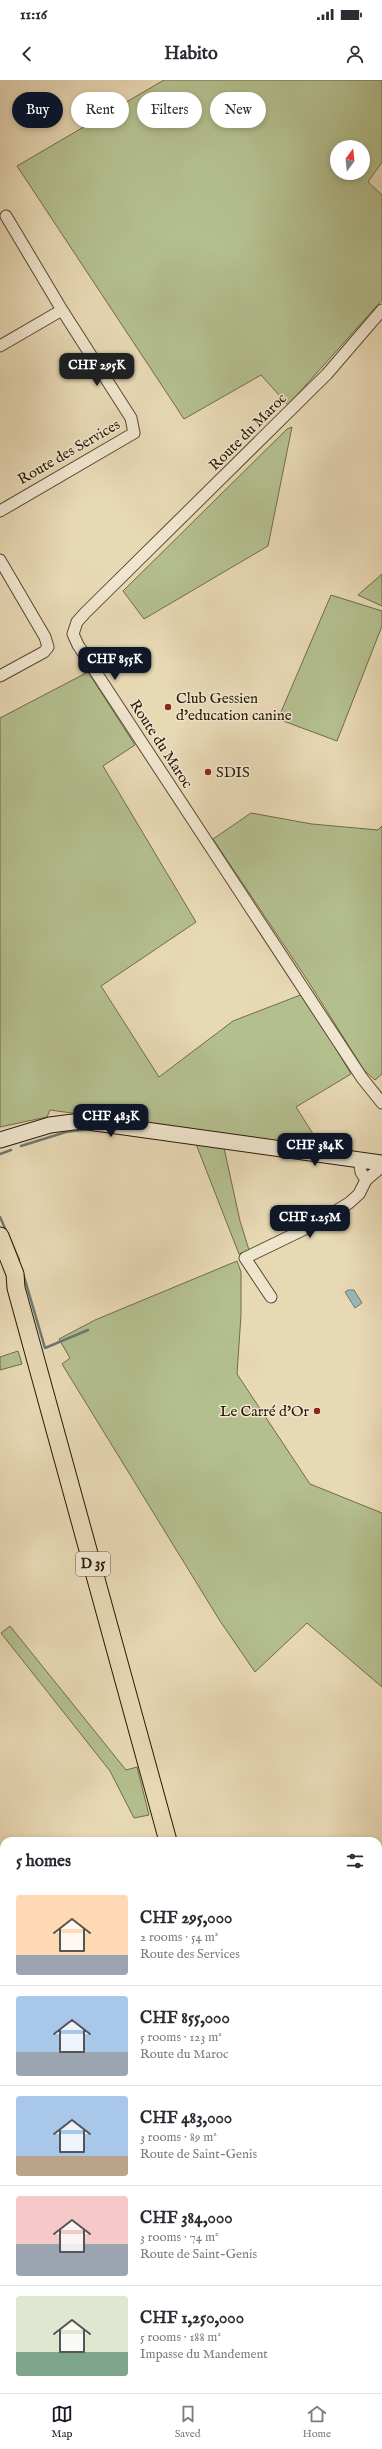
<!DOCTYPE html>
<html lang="en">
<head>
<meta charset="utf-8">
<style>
  :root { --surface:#fff; --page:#f7f7f7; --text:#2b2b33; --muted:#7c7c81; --line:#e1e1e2; --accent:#111827 }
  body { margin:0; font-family:"IM FELL English",serif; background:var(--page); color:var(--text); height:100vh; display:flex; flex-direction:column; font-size:15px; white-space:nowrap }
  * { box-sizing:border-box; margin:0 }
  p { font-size:13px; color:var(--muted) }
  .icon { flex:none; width:22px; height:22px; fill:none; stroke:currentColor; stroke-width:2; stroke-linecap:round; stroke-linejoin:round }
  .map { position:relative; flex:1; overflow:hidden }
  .drawer { position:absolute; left:0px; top:1757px; width:382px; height:556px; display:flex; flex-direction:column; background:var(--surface); border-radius:12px 12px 0 0; box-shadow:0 2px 6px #0003 }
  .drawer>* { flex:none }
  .guide { position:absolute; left:12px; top:12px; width:358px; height:36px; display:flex; gap:8px }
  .needle { width:26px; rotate:15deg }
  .controls { position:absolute; left:330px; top:60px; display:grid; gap:8px }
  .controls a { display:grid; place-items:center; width:40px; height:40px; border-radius:50%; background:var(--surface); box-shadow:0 2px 6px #0003; font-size:20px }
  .price { position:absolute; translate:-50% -34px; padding:0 9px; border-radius:8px; background:var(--accent); color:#fff; font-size:13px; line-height:26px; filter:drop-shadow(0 1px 2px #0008) }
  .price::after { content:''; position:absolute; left:50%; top:24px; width:12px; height:9px; margin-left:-6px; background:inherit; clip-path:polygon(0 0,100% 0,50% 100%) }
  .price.selected { background:#222; color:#fff }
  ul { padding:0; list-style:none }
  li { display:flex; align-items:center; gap:12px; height:100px; padding:0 16px }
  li+li { border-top:1px solid var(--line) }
  li span { display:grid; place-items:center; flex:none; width:112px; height:80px; border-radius:4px; color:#555 }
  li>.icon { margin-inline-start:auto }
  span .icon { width:48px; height:48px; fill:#fffc; stroke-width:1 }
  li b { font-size:17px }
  h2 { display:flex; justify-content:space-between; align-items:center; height:48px; padding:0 16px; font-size:17px }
  .chip { padding:0 14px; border-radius:18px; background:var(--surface); box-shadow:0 2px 6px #0003; font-size:14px; line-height:36px }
  .chip.selected { background:var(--accent); color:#fff }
  .status { display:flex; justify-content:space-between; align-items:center; height:28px; padding:0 20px; background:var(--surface); direction:ltr }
  .status svg { height:11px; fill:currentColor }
  header { display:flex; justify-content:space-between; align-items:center; height:52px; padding:0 16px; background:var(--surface); font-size:18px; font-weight:800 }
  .tabs { display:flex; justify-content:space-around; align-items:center; height:56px; border-top:1px solid var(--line); background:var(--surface); font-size:11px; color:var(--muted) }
  .tabs a { display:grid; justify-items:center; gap:2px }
  .tabs .selected { color:var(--accent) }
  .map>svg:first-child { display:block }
</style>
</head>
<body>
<div class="status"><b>11:16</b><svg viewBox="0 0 49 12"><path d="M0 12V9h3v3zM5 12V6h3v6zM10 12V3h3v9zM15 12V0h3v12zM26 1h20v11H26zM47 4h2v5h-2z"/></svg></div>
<header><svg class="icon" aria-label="back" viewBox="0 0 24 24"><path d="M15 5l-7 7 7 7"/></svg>Habito<svg class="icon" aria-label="person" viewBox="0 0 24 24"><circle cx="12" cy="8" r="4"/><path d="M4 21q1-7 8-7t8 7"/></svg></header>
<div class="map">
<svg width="382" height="2313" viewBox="0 0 382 2313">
  <rect width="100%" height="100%" fill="#e8d9b5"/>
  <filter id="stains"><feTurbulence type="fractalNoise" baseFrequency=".005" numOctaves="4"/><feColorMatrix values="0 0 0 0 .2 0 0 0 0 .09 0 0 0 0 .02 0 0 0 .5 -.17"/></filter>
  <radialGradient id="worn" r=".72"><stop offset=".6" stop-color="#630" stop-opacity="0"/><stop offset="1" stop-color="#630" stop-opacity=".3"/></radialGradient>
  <path fill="#b4bf8e" stroke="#6f6c4b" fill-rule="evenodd" d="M164,0H382V82L368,102L382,115V220L288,325L261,295L184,339L17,86ZM337,67H363V93H337Z
    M292,347L268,466L144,539L123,511L287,349Z
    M382,494V526L358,515Z
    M331,515L382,531V546L337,661L278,639Z
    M88,592L135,665L103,686L196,842L101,906L159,997L233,941L303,914L351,994L296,1027L322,1068L50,1030L47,1037L0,1047V638Z
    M251,733L312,744L378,750L382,746V994L375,1000L364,990L308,901L213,759Z
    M196,1064L224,1068L240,1141L249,1170L239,1174Z
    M237,1181L241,1192V1235L237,1294L310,1404L382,1433V1607L307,1543L255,1592L220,1541L62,1284L70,1278L59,1259L95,1240Z
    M18,1271L22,1284L0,1290V1277Z
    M10,1546L126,1690L137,1687L149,1735L134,1738L110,1691L1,1553Z
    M378,1906L382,1912V1973L378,1969Z
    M382,2121V2313H362L361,2309H378V2123Z"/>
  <path fill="#9ab8b7" stroke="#6d7871" d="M348,1210H354L362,1223L355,1228L345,1212Z"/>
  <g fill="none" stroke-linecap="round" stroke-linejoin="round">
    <path stroke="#6d7871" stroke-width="2.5" d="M21,1066L66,1052L89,1049
      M0,1074L11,1070
      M0,1137L19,1180
      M23,1193L45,1268L88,1250"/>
    <defs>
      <path id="minor" d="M382,230L327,294L85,533L77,542L73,554L78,565L362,998L382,1023
        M0,266L62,230
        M0,431L134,353L131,338L62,230L6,136
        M0,480L45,557L48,567L44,572L0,596
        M359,1079L361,1092L366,1100
        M271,1217L245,1178L311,1146L349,1123L359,1114L366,1100L379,1089L381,1082"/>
      <path id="secondary" d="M0,1060L50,1045L81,1041L382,1083"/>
      <path id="primary" d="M0,1156L15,1194L16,1208L168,1761
        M347,2309L349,2313"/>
    </defs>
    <use href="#minor" stroke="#5a4933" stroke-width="13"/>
    <use href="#secondary" stroke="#2a1908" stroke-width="17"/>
    <use href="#primary" stroke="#2a1908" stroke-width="19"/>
    <use href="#minor" stroke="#f0e6cf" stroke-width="11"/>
    <use href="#secondary" stroke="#f0e6cf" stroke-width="15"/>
    <use href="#primary" stroke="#e8d9b5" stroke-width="17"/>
  </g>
  <g fill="#8f2418" stroke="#f0e6cf" stroke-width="1.5">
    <circle cx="168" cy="627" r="4"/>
    <circle cx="208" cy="692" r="4"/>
    <circle cx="317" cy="1331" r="4"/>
  </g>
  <g text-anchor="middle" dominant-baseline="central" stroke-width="3" stroke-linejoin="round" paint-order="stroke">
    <rect fill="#f0e6cf" stroke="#655644" stroke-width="1" x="76" y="1472" width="34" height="24" rx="3"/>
    <g font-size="14" font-weight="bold" fill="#2a1908">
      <text x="93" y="1484">D 35</text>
    </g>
    <g font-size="15" fill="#2a1908" stroke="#f0e6cf">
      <text transform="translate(248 352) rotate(-45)">Route du Maroc</text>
      <text transform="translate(69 372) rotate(-30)">Route des Services</text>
      <text transform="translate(161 664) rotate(57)">Route du Maroc</text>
    </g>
    <g font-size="15" fill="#2a1908" stroke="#f0e6cf" text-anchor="start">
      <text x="176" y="618">Club Gessien<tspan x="176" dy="17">d'education canine</tspan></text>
      <text x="216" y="692">SDIS</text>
      <text x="309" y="1331" text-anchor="end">Le Carré d'Or</text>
    </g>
  </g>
  <rect width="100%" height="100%" filter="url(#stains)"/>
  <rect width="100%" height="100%" fill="url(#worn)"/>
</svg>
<div class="controls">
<a><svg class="needle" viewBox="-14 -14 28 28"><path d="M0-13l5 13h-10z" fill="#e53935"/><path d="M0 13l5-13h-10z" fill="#7c7c81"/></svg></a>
</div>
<b class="price selected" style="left:97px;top:307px">CHF 295K</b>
<b class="price" style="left:115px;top:601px">CHF 855K</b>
<b class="price" style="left:111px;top:1058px">CHF 483K</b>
<b class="price" style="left:315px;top:1087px">CHF 384K</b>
<b class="price" style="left:310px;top:1159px">CHF 1.25M</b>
<div class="guide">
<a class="chip selected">Buy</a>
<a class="chip">Rent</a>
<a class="chip">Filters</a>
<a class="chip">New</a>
</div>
<section class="drawer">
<h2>5 homes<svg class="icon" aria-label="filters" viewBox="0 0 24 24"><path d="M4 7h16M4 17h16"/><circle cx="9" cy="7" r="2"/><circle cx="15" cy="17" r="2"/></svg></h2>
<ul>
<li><span style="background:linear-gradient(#ffd9b3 75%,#9aa5b1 0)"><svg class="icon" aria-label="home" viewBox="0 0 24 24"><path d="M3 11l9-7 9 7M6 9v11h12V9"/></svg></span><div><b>CHF 295,000</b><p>2 rooms · 54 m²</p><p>Route des Services</p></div></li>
<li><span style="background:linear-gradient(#a9c7e8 70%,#9aa5b1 0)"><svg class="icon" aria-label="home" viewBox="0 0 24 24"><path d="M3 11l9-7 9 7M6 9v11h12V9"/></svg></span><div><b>CHF 855,000</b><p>5 rooms · 123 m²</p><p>Route du Maroc</p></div></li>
<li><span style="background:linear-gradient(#a9c7e8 75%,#b9a48a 0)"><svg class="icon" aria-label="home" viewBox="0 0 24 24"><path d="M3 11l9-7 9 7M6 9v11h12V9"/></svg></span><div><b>CHF 483,000</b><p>3 rooms · 89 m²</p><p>Route de Saint-Genis</p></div></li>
<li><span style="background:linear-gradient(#f6c9c9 60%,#9aa5b1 0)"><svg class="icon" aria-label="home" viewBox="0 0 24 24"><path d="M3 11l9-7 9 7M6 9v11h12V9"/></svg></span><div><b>CHF 384,000</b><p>3 rooms · 74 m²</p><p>Route de Saint-Genis</p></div></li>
<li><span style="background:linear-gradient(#dfe7d0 70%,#7fa58c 0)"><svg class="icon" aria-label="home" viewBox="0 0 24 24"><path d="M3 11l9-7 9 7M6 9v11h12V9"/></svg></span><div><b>CHF 1,250,000</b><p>5 rooms · 188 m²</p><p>Impasse du Mandement</p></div></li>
</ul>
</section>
</div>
<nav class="tabs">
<a class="selected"><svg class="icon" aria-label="map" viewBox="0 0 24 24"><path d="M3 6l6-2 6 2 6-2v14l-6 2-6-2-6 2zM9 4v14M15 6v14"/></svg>Map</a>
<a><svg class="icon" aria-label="saved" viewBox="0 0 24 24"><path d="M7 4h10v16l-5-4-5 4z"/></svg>Saved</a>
<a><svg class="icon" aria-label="home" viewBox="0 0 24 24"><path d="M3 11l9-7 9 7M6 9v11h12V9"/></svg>Home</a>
</nav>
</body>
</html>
